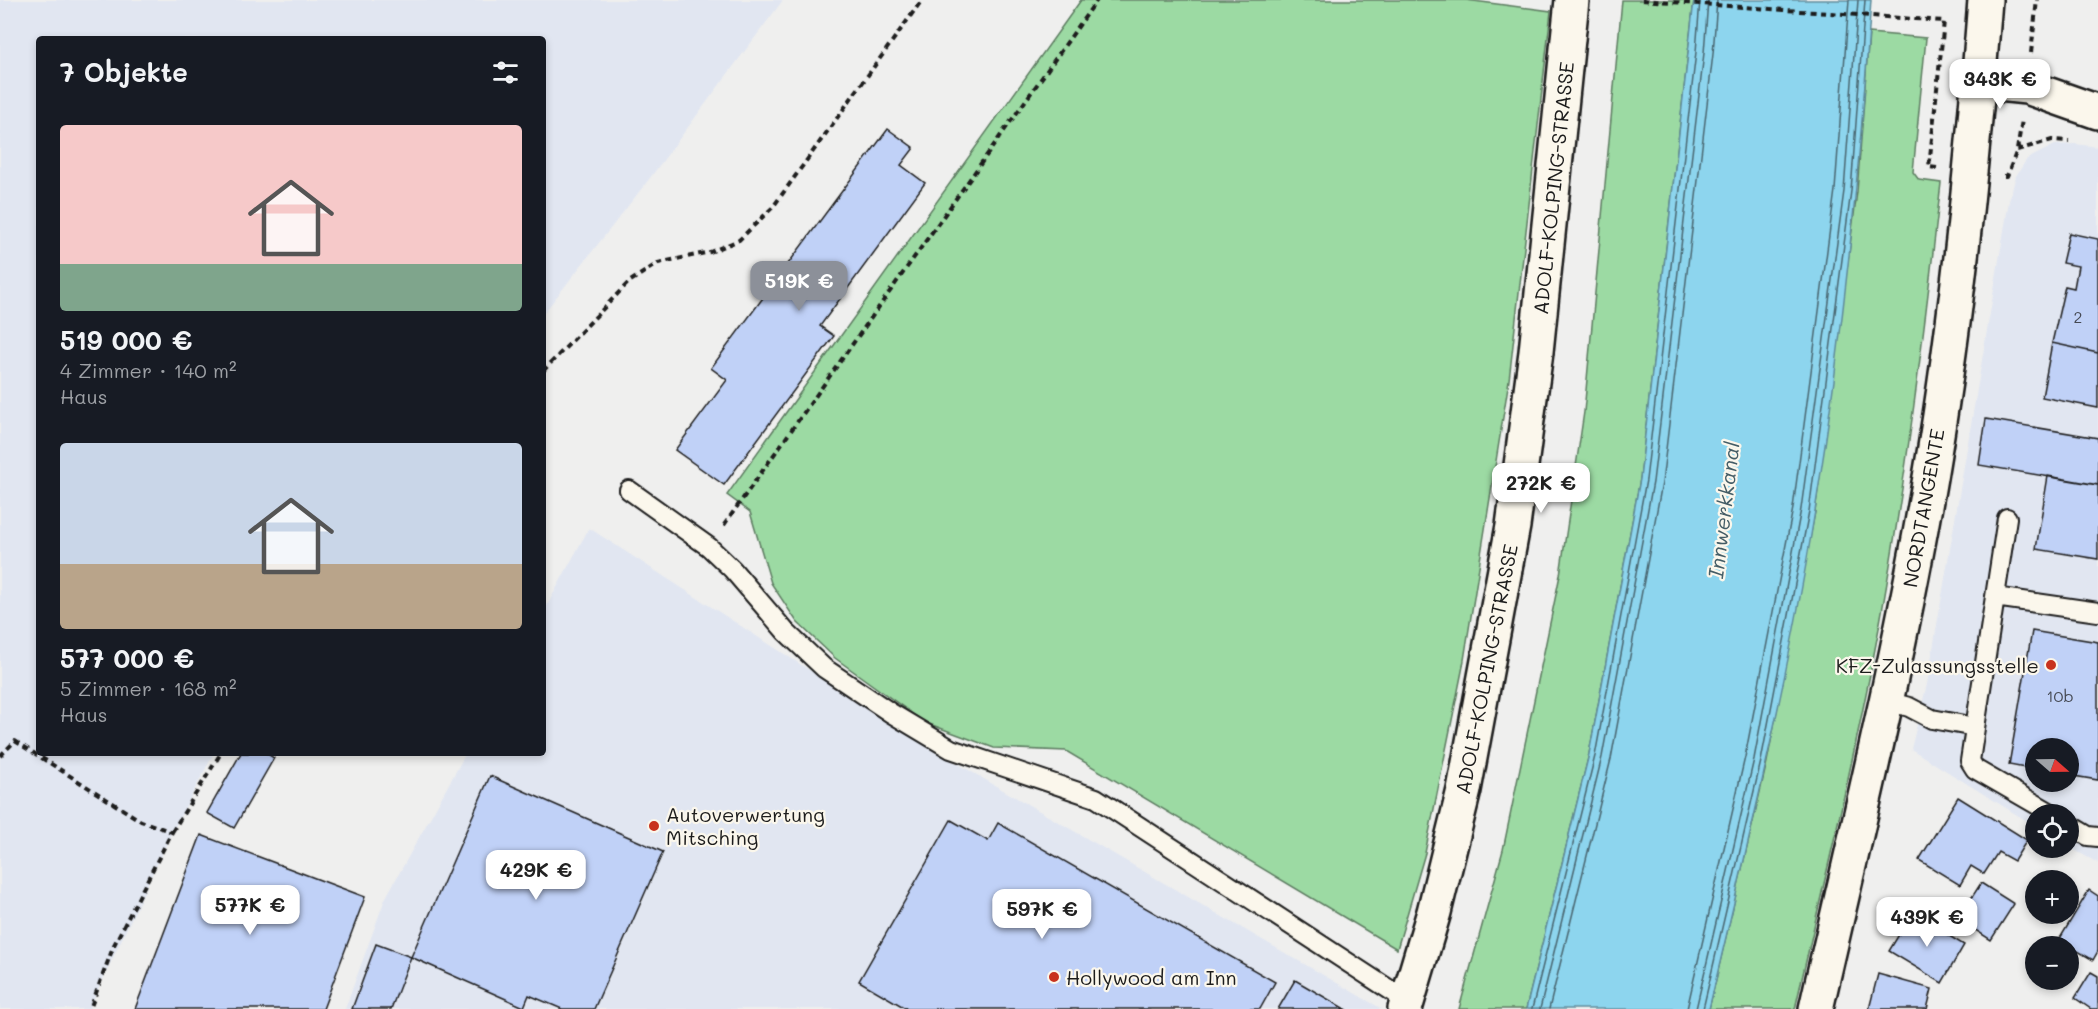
<!DOCTYPE html>
<html lang="de">
<head>
<meta charset="utf-8">
<style>
  :root { --surface:#171b24; --page:#20242c; --text:#f1f3f6; --muted:#9ea1a6; --accent:#8c9099 }
  body { margin:0; font-family:Mali,sans-serif; background:var(--page); color:var(--text); height:100vh; display:flex; flex-direction:column; font-size:22px; white-space:nowrap }
  * { box-sizing:border-box; margin:0 }
  p { font-size:20px; color:var(--muted) }
  .icon { flex:none; width:33px; height:33px; fill:none; stroke:currentColor; stroke-width:2; stroke-linecap:round; stroke-linejoin:round }
  .map { position:relative; flex:1; overflow:hidden }
  .sheet { position:absolute; left:36px; top:36px; width:510px; height:720px; display:flex; flex-direction:column; background:var(--surface); border-radius:6px; box-shadow:0 3px 9px #0003 }
  .sheet>* { flex:none }
  .needle { width:39px; rotate:110deg }
  .tools { position:absolute; left:2025px; top:738px; display:grid; gap:12px }
  .tools a { display:grid; place-items:center; width:54px; height:54px; border-radius:50%; background:var(--surface); box-shadow:0 3px 9px #0003; font-size:30px }
  .price { position:absolute; translate:-50% -51px; padding:0 14px; border-radius:12px; background:#fff; color:#222; font-size:20px; line-height:39px; filter:drop-shadow(0 2px 3px #0008) }
  .price::after { content:''; position:absolute; left:50%; top:36px; width:18px; height:14px; margin-left:-9px; background:inherit; clip-path:polygon(0 0,100% 0,50% 100%) }
  .price.selected { background:var(--accent); color:#fff }
  ul { padding:0; list-style:none }
  li { display:grid; align-content:center; gap:12px; height:318px; padding:0 24px }
  li span { display:grid; place-items:center; height:186px; border-radius:6px; color:#555 }
  li>.icon { margin-inline-start:auto }
  span .icon { width:108px; height:108px; fill:#fffc; stroke-width:1 }
  li b { font-size:26px }
  h2 { display:flex; justify-content:space-between; align-items:center; height:72px; padding:0 24px; font-size:26px }
  .map>svg:first-child { display:block }
</style>
</head>
<body>
<div class="map">
<svg width="2098" height="1009" viewBox="0 0 2098 1009">
  <rect width="100%" height="100%" fill="#efefee"/>
  <filter id="ink" filterUnits="userSpaceOnUse"><feTurbulence type="fractalNoise" baseFrequency=".0167" numOctaves="2"/><feDisplacementMap in="SourceGraphic" scale="12" xChannelSelector="R" yChannelSelector="G"/><feConvolveMatrix kernelMatrix="1 2 1 2 8 2 1 2 1" color-interpolation-filters="sRGB"/></filter>
  <g filter="url(#ink)">
    <path fill="#e1e6f1" fill-rule="evenodd" d="M0,0H783L650,178L543,314V39H39V753H214L172,832L89,1009H0Z
      M2075,144L2098,147V863L2069,847L2068,814H2036L2035,826L1911,749L1927,684L2009,201L2016,176L2027,159L2055,145ZM2036,748H2068V782H2036Z
      M589,528L927,746L1382,1009H345L385,899L466,753H543V613Z"/>
    <path fill="#9cdaa3" stroke="#5c7b60" stroke-width="1.5" d="M1081,0H1466L1551,11L1509,380L1463,666L1425,853L1397,949L1066,751L994,748L924,722L835,658L797,622L771,583L750,512L727,495Z
      M1622,0H1694L1640,479L1589,754L1526,1009H1459L1503,850L1560,575L1584,412Z
      M1869,33L1926,38L1913,172L1919,180L1941,183C1924,332 1906,481 1879,628C1855,756 1824,882 1795,1009H1709L1767,762L1815,512L1857,192Z"/>
    <path fill="#8dd5ee" stroke="#608b9a" stroke-width="1.5" d="M1694,0H1871C1860,171 1842,342 1815,511C1788,679 1748,844 1709,1009H1526L1589,754L1640,479Z"/>
    <g fill="none" stroke-linecap="round" stroke-linejoin="round">
      <path stroke="#496670" stroke-width="1.5" d="M1532,1009L1595,756L1646,480L1696,52L1700,0
        M1540,1009L1602,757L1653,482L1704,53L1708,0
        M1549,1009L1611,759L1662,483L1713,54L1717,0
        M1687,1009L1745,757L1793,508L1835,190L1849,0
        M1696,1009L1754,759L1801,509L1844,191L1858,0
        M1703,1009L1761,761L1809,511L1851,191L1865,0"/>
    </g>
    <path fill="#c0d1f7" stroke="#1c1c1c" stroke-width="1.5" d="M888,129L914,148L901,165L925,183L820,326L834,336L724,485L675,450L727,380L711,368Z
      M2069,233L2098,239V353L2052,343L2065,286L2074,288L2078,266L2062,263Z
      M2052,343L2098,353V408L2042,397Z
      M1986,419L2098,438V485L1979,465Z
      M2048,476L2098,485V559L2036,549Z
      M2032,631L2098,642V780L2068,775V748H2036V770L2009,765Z
      M241,753H266L274,758L234,828L207,813Z
      M490,776L663,852L594,1009H562L529,995L524,1007L411,957Z
      M1958,797L2027,840L2014,861L1998,852L1984,874L1971,866L1960,885L1919,860Z
      M951,820L988,841L998,823L1275,982L1260,1009H907L859,981Z
      M201,835L365,897L323,1009H135Z
      M1981,883L2014,904L1991,940L1958,919Z
      M2089,890L2098,896V951L2093,960L2059,940Z
      M1912,913L1964,945L1942,983L1889,951Z
      M376,944L411,957L391,1009H352Z
      M2091,972L2098,976V1009H2091L2075,998Z
      M1878,974L1932,989L1927,1009H1869Z
      M1295,980L1345,1009H1278Z"/>
    <g fill="none" stroke-linecap="round" stroke-linejoin="round">
      <defs>
        <path id="service" d="M629,490L709,547L732,569L786,632L824,668L891,713L951,749L1096,798L1407,1001
          M2007,518L1970,761L1975,769L2053,814
          M1995,597L2098,612
          M1887,701L1909,707L1932,719L1975,727
          M2068,824L2088,836L2098,837"/>
        <path id="minor" d="M1979,82L2027,87L2098,112
          M1405,1009L1434,912L1464,790L1513,526L1536,352L1572,0"/>
        <path id="secondary" d="M1816,1009C1854,842 1895,675 1925,506C1955,339 1972,169 1985,0"/>
      </defs>
      <use href="#service" stroke="#1c1c1c" stroke-width="22"/>
      <use href="#minor" stroke="#1c1c1c" stroke-width="38"/>
      <use href="#secondary" stroke="#1c1c1c" stroke-width="38"/>
      <path stroke="#1c1c1c" stroke-width="4" stroke-dasharray="6 4.5" stroke-linecap="butt" d="M1642,0L1944,21L1929,167L1937,168
        M2031,53L2037,0
        M2017,150L2052,140L2069,141
        M2004,176H2007L2017,150L2022,120
        M543,371L629,282L658,263L710,252L739,240L773,207L922,0
        M724,525L1097,0
        M0,756L15,741L141,821L172,832L114,945L90,1009
        M172,832L221,753"/>
      <use href="#service" stroke="#fbf7ec" stroke-width="18"/>
      <use href="#minor" stroke="#fbf7ec" stroke-width="33"/>
      <use href="#secondary" stroke="#fbf7ec" stroke-width="33"/>
    </g>
  </g>
  <g fill="#c8321e" stroke="#fbf7ec" stroke-width="2">
    <circle cx="2051" cy="665" r="6"/>
    <circle cx="654" cy="826" r="6"/>
    <circle cx="1054" cy="977" r="6"/>
  </g>
  <g text-anchor="middle" dominant-baseline="central" stroke-width="4.5" stroke-linejoin="round" paint-order="stroke">
    <g font-size="16" fill="#454953">
      <text x="2078" y="316">2</text>
      <text x="2060" y="695">10b</text>
    </g>
    <g font-size="20" fill="#1c1c1c" stroke="#fbf7ec">
      <text transform="translate(1553 188) rotate(-84)">ADOLF-KOLPING-STRASSE</text>
      <text transform="translate(1923 508) rotate(-80)">NORDTANGENTE</text>
      <text transform="translate(1486 669) rotate(-79)">ADOLF-KOLPING-STRASSE</text>
    </g>
    <g font-size="20" fill="#1c1c1c" stroke="#fbf7ec" text-anchor="start">
      <text x="2039" y="665" text-anchor="end">KFZ-Zulassungsstelle</text>
      <text x="666" y="814">Autoverwertung<tspan x="666" dy="23">Mitsching</tspan></text>
      <text x="1066" y="977">Hollywood am Inn</text>
    </g>
    <g font-size="21" font-style="italic" fill="#445d66" stroke="#fbf7ec">
      <text transform="translate(1723 510) rotate(-83)">Innwerkkanal</text>
    </g>
  </g>
</svg>
<div class="tools">
<a><svg class="needle" viewBox="-14 -14 28 28"><path d="M0-13l5 13h-10z" fill="#e53935"/><path d="M0 13l5-13h-10z" fill="#9ea1a6"/></svg></a>
<a><svg class="icon" aria-label="locate" viewBox="0 0 24 24"><circle cx="12" cy="12" r="6"/><path d="M12 2v4M12 18v4M2 12h4M18 12h4"/></svg></a>
<a>+</a>
<a>−</a>
</div>
<b class="price" style="left:2000px;top:110px">343K €</b>
<b class="price selected" style="left:799px;top:312px">519K €</b>
<b class="price" style="left:1541px;top:514px">272K €</b>
<b class="price" style="left:536px;top:901px">429K €</b>
<b class="price" style="left:250px;top:936px">577K €</b>
<b class="price" style="left:1042px;top:940px">597K €</b>
<b class="price" style="left:1927px;top:948px">439K €</b>
<section class="sheet">
<h2>7 Objekte<svg class="icon" aria-label="filters" viewBox="0 0 24 24"><path d="M4 7h16M4 17h16"/><circle cx="9" cy="7" r="2"/><circle cx="15" cy="17" r="2"/></svg></h2>
<ul>
<li><span style="background:linear-gradient(#f6c9c9 75%,#7fa58c 0)"><svg class="icon" aria-label="home" viewBox="0 0 24 24"><path d="M3 11l9-7 9 7M6 9v11h12V9"/></svg></span><div><b>519 000 €</b><p>4 Zimmer · 140 m²</p><p>Haus</p></div></li>
<li><span style="background:linear-gradient(#c9d6e8 65%,#b9a48a 0)"><svg class="icon" aria-label="home" viewBox="0 0 24 24"><path d="M3 11l9-7 9 7M6 9v11h12V9"/></svg></span><div><b>577 000 €</b><p>5 Zimmer · 168 m²</p><p>Haus</p></div></li>
</ul>
</section>
</div>
</body>
</html>
